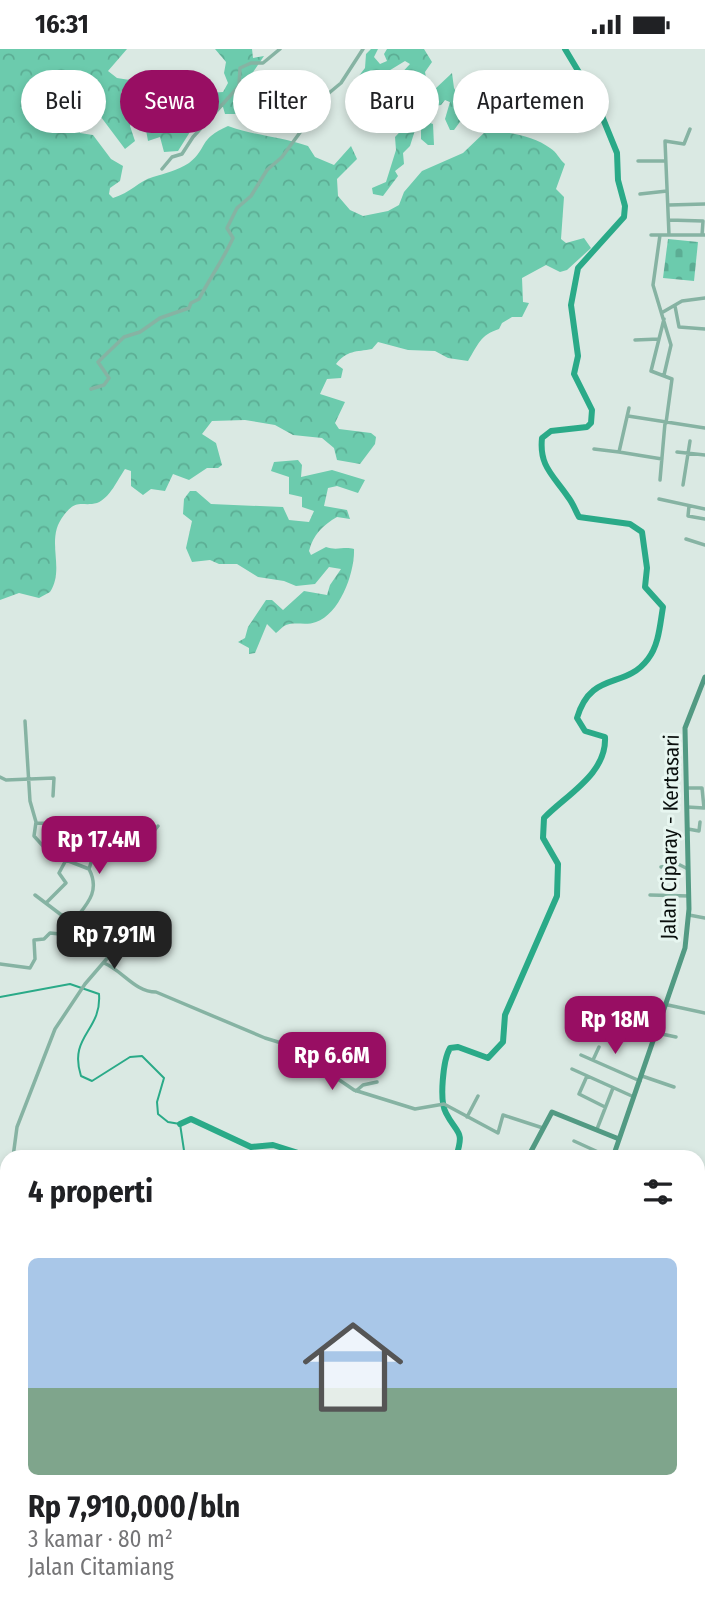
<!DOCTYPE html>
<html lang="id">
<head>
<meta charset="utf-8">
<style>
  :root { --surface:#fff; --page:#f2f2f2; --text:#202124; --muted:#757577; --accent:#980e63 }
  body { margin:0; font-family:"Fira Sans Condensed",sans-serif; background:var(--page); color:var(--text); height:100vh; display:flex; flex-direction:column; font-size:26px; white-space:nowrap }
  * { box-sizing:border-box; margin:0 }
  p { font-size:23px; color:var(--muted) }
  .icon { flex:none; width:38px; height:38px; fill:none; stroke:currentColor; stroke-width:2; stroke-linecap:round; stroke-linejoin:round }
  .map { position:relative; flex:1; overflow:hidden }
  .details { position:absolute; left:0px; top:1101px; width:705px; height:471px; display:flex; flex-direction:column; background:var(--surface); border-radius:21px 21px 0 0; box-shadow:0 4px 10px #0003 }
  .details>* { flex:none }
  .banner { position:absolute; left:21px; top:21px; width:663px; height:63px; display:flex; gap:14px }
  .price { position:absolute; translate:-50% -60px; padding:0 16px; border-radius:14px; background:var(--accent); color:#fff; font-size:23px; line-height:46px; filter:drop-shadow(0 2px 4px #0008) }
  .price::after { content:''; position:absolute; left:50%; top:42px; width:21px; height:16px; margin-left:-10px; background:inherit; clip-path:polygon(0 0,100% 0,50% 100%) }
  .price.active { background:#222; color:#fff }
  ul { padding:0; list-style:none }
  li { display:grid; align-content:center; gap:14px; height:371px; padding:0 28px }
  li span { display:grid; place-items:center; height:217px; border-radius:10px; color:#555 }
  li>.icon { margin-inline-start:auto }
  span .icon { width:126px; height:126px; fill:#fffc; stroke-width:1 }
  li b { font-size:30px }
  h2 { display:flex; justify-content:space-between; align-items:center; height:84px; padding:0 28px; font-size:30px }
  .chip { padding:0 24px; border-radius:32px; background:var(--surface); box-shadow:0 4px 10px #0003; font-size:24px; line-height:63px }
  .chip.active { background:var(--accent); color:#fff }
  .status { display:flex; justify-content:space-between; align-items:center; height:49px; padding:0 35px; background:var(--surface); direction:ltr }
  .status svg { height:19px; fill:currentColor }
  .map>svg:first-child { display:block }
</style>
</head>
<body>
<div class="status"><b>16:31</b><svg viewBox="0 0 49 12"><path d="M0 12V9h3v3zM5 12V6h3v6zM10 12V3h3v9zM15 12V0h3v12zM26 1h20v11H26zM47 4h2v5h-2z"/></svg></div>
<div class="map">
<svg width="705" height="1570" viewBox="0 0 705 1570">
  <defs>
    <pattern id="forest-crowns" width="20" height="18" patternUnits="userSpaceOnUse" patternTransform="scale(1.75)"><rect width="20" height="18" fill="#6ccbad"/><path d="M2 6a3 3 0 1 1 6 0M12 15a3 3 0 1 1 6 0" fill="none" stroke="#5cad94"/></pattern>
    <pattern id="cemetery-stones" width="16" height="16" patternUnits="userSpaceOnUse" patternTransform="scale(1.75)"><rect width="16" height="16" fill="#6ccbad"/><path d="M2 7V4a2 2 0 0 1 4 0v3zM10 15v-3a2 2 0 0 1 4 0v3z" fill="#5cad94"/></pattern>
  </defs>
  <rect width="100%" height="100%" fill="#dae9e3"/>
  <path fill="url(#forest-crowns)" d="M0,0H127L108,22L117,29L136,32L121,43L123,49L153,38L155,51L149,62L132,72L130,77L135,92L125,100L101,68L89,69L80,77V84L93,86L111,110L123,117L120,132L110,139L109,145L113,149C130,144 139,132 153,128C164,125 178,121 189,114C208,99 198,90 228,77C256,87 279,87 308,97L315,108L334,116L351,97L357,110L337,130L338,147L350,161L363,167L388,162L399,156L404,143L422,122L463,104L486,82C506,82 534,87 550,99C557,103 559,110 565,115L556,140L564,148L561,190L566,194L584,189L591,199L567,221L560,223L546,216L522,229L523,253L529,254L522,268H512L502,274L499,280C480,286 478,296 468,312L448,309L435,302L408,301L378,293L372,300C356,303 347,301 336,315L343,320L341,329L327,330L320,345L345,353L335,374L339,380L371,384L376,388L375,395L360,415L337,411L334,399L322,389L293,386L275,376L245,371L212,372L202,385L216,394L222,416L218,419H207L189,431L173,425L165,442L151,440L143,446L131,437V422L125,420C118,430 110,449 97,454C82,458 77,449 64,466C44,491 66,518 50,543L39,549L19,544L0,551Z
    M215,0H252L253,9L264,7L243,38L245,47L254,56L251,65H225L223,58H217L211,68L195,75L178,102L164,103L160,88L148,92L146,81L191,36L208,44L223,43L228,34L224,24L226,13Z
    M371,0H378L374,8L380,15L387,12L384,5L387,0H424L432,13L425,23C429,38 414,58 402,67L392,66L389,69L390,77L381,81L382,73L368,75V67L383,50L384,43L410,15L405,12L387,23L371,40V46L360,53L355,49L358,28L365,19L366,5Z
    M452,24L454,39L468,62L454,81H450L445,70L450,53L445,51L441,56L429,58L424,72L433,75L434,96H428L421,90V81L416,78L410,97L403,104L404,115L395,122L398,127L383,147L373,145L372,139L386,133L396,101L395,88L427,54L435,40Z
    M298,411L302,416L301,428L332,421L365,431L358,444L337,437L328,439L324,457L347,461L350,470L337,468C323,476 313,486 309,502L311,506L326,498C337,502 344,497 354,500C355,523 340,565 316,573C307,577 292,572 284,577C281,579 279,582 276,584L267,575L255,604L249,605V599L238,593L245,589L248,578L266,551H272L283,561L304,542L327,546L330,536L341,520L329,518L315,535L296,537L284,532L258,528L237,515H219L210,511L192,513L186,499L192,472L183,465L184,450L190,442H196L211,455L283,458L289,471L309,473L314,462L302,458V448L289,445V428L271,422L274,413Z"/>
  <path fill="url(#cemetery-stones)" d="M668,190L698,193L694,232L663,229Z"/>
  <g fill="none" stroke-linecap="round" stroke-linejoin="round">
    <path stroke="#2aaa88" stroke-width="2" d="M0,948L70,935L99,945C102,982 68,987 81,1027L92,1032L130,1008L142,1007L164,1029L157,1053L158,1065L168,1073L180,1075L185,1108
      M0,1382L5,1374
      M267,1564L269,1570"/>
    <path stroke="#2aaa88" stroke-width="6" d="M180,1075L191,1070L251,1098L273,1096L311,1108
      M344,1108H356
      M456,1108C465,1080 457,1086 446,1064C439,1052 443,1011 450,999L458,998L488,1009L503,993L505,966L557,847L558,815L543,789L544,769C566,746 607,725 605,688L585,682L577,669C591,621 625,641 648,610C659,596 660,575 663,558L645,538L647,519L642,483L630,475L579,468C575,461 573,454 568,448C553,426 539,417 542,389L551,382L587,378L591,374L592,361L574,325L578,307L571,256L578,219L624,168L625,157L618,131L617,104L595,50L565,0"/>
    <path stroke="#86b3a3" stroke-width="3.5" d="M638,112H665
      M162,120L172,108L182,105L193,88L239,37L240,19L251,14H263L280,0
      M640,145L667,142
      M669,156L705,155
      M669,171L703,172L702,186
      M651,186H705
      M660,186L653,236L671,296L664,326
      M669,186L665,92L684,95L690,80
      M675,257L679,278L705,280
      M663,263L682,252L705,249
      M664,270L651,322L672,330L666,374
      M635,291L659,290
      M91,340L104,336L109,329L98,313L124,288L140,283L160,269L189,259L191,254L199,250C210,229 223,211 233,189L227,179L237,159L251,147L267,121L282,108L329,44L341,34L363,0
      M628,367L705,379
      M594,400L619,403L629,359
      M619,403L662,410
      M677,403L705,406
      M660,431L665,374
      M683,436L690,392
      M659,450L705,460
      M689,457L688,467L705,470
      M686,490L705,496
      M25,672L30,752L36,773L34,787L43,797L66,811
      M0,728L6,731L54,729L53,747
      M686,739H702L704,759
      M687,758L704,759
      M36,774L122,777L144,794L158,777
      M688,780L699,782L700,773
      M661,818L678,815L688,820
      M650,846L689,847
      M47,853L66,834L59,824L66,811L89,820L94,804L109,792L107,772
      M689,866L705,869
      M73,873C86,856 101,843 89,820
      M104,914C123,922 135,943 156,943L265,989L288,996L354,1041L415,1060L444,1055L498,1084L503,1066L543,1079
      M0,915L30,919L35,910L34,891L44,890L50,884L60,885L80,897L88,882
      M668,956L705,964
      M657,984L676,988
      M581,1006L640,1032
      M593,1011L599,998
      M572,1020L634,1048
      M587,1027L579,1045L605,1058
      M642,1027L674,1038
      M356,1042L363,1036L377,1033
      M467,1068L478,1047
      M597,1080L613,1039
      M574,1092L609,1108
      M13,1108L17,1078L55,980L85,935L110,906L92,896L93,884L72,874L35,846
      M0,1150L7,1142
      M190,1564L192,1570
      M513,1564L517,1570
      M119,1570L120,1564
      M199,1570L200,1564"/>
    <path stroke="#529a83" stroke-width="5" d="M528,1108L552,1063L619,1090
      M613,1108L685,899L689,860L685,679L705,628
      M0,1367L7,1372
      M580,1564L582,1570"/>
  </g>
  <g text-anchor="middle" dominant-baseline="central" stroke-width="6" stroke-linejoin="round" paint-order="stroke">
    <g font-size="21" fill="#090e0c" stroke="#e7f6f0">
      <text transform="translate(670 788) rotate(-89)">Jalan Ciparay - Kertasari</text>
    </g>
  </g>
</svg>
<b class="price" style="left:99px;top:827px">Rp 17.4M</b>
<b class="price active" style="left:114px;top:922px">Rp 7.91M</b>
<b class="price" style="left:615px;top:1007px">Rp 18M</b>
<b class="price" style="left:332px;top:1043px">Rp 6.6M</b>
<div class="banner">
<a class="chip">Beli</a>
<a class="chip active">Sewa</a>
<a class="chip">Filter</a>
<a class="chip">Baru</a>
<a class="chip">Apartemen</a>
</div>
<section class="details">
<h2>4 properti<svg class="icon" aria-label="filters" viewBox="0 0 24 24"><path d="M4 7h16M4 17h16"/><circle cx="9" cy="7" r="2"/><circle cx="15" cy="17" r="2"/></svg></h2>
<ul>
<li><span style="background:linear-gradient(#a9c7e8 60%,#7fa58c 0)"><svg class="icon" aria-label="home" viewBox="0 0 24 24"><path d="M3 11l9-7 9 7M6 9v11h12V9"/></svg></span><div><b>Rp 7,910,000/bln</b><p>3 kamar · 80 m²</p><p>Jalan Citamiang</p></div></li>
</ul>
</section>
</div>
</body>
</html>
